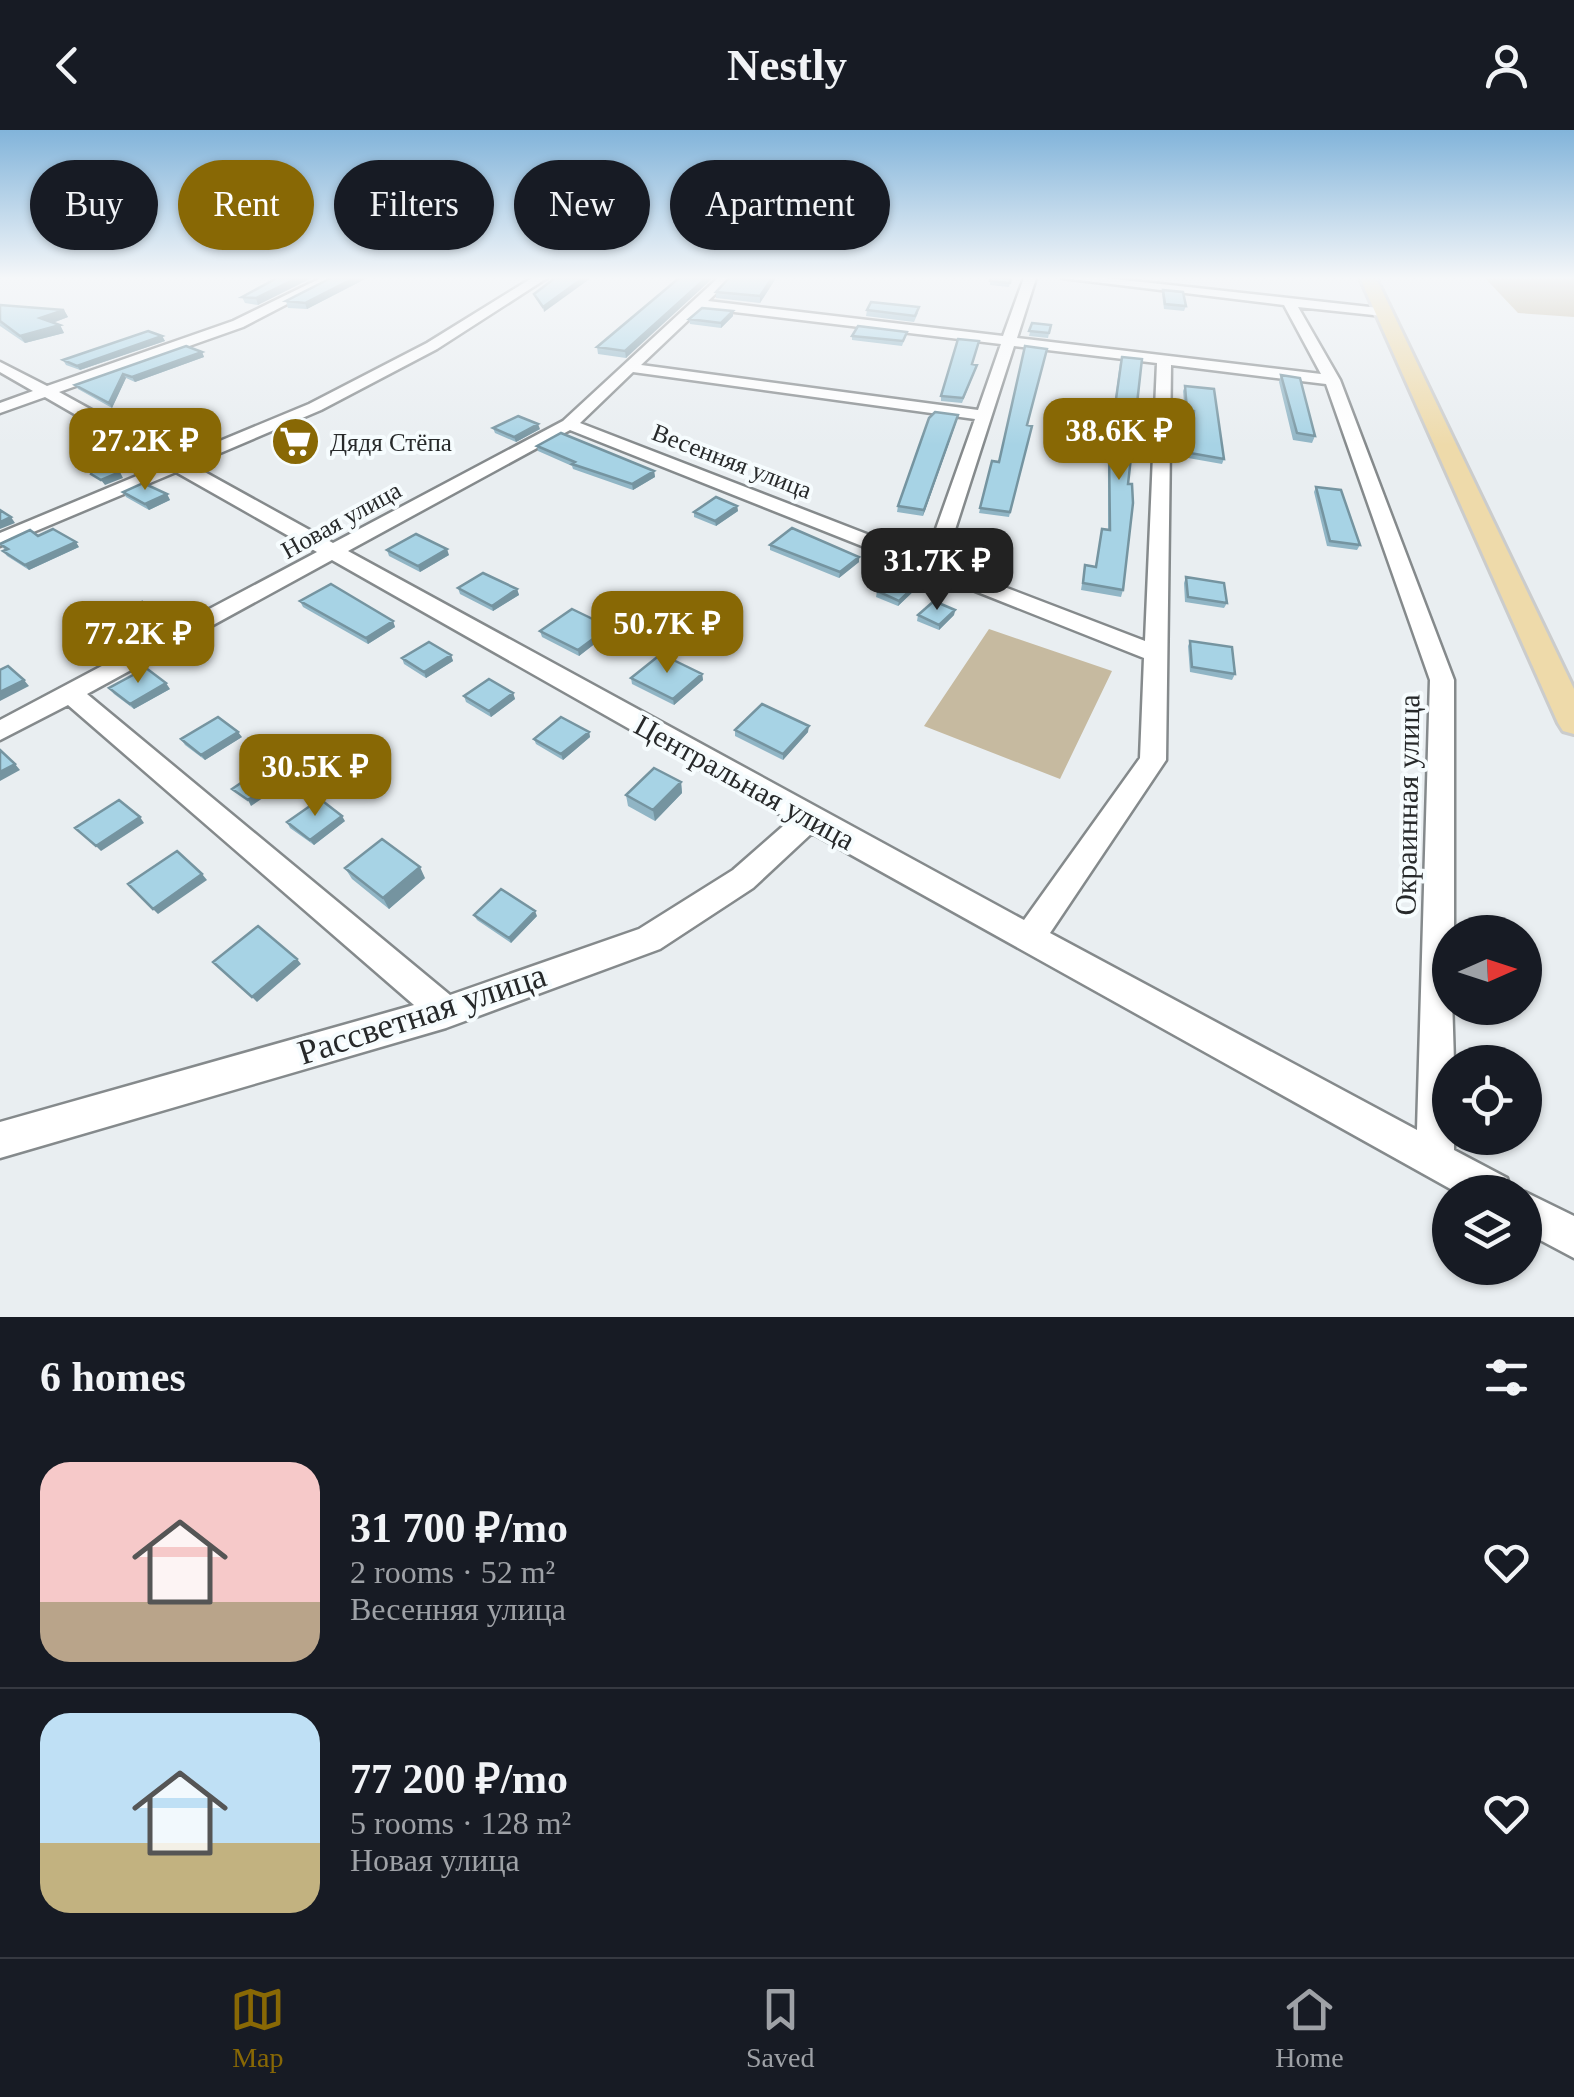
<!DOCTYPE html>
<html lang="en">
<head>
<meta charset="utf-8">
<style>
  :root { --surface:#171b24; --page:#20242c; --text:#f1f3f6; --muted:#9ea1a6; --line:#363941; --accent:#886805 }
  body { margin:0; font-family:Georgia,serif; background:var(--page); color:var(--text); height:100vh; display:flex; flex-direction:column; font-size:38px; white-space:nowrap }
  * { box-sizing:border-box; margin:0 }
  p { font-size:32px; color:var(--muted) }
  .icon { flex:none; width:55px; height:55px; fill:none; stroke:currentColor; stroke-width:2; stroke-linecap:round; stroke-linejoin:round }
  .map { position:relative; height:1187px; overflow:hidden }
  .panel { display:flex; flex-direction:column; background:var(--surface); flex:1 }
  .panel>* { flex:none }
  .guide { position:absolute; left:30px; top:30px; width:1000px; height:90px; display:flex; gap:20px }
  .needle { width:65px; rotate:87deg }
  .controls { position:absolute; left:1432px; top:785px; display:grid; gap:20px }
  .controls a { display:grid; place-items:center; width:110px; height:110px; border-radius:50%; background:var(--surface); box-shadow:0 2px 8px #0004; font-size:50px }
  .price { position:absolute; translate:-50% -85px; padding:0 22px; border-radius:20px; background:var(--accent); color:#fff; font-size:32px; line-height:65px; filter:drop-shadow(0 2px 5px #0008) }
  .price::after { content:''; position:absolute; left:50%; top:60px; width:30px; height:22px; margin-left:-15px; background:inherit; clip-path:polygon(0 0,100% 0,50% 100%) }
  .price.active { background:#222; color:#fff }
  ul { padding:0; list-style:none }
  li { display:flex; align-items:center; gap:30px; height:250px; padding:0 40px }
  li+li { border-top:2px solid var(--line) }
  li span { display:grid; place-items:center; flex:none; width:280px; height:200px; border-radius:30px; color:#555 }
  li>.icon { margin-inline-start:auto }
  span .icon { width:120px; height:120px; fill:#fffc; stroke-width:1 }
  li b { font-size:42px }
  h2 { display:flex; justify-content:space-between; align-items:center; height:120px; padding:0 40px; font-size:42px }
  .chip { padding:0 35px; border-radius:45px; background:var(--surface); box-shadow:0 2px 8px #0004; font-size:35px; line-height:90px }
  .chip.active { background:var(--accent); color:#fff }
  header { display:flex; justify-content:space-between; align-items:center; height:130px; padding:0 40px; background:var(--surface); font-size:45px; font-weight:700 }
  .dock { display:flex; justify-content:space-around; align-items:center; height:140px; border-top:2px solid var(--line); background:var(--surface); font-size:28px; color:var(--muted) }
  .dock a { display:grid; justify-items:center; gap:5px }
  .dock .active { color:var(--accent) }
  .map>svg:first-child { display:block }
</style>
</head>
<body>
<header><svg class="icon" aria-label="back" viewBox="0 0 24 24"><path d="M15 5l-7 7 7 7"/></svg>Nestly<svg class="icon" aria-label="person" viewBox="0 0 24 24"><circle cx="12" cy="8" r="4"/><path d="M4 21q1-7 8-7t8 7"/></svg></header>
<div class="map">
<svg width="1574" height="1187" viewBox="0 0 1574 1187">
  <rect width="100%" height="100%" fill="#e9eef1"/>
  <path fill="#c6baa0" d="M1485,148H1574V187L1518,183Z
    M989,499L1112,541L1060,649L924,596Z"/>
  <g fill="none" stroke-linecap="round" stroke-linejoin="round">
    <defs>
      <path id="minor" d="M321,148H337L243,197L59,262L179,328L309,274L427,213L532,148H547L437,219L321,280L192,335L333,413L563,291L718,148H732L708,171L1003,206L1024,148H1036L1017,208L1321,244L1284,175L1062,148H1106L1388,179V185L1383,186L1298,177L1340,250L1454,550V802H1450L1454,932H1450V1008H1454V1020L1507,1048L1512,1062H1456L812,703L753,758L660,819L446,898L0,1028V992L414,875L68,575L0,610V590L317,422L176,342L0,416V403L163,335L45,267L0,283V273L33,261L0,242V232L47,256L233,191ZM701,178L1001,214L978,280L641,235ZM1014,216L1157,233L1145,511L944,434ZM1171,235L1326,254L1430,550L1417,1000L1050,803L1166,630ZM633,242L975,289L926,427L580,293ZM570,300L1144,528L1140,628L1024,790L348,421ZM332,430L790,690L733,740L639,799L450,865L87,564Z
        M1523,1062H1525L1574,1086V1128L1525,1102Z"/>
      <path id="major" d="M1360,148H1376L1574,559V604L1563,601L1558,593Z"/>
    </defs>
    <use href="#minor" stroke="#858a8c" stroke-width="5"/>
    <use href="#major" stroke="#cbcccc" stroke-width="6"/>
    <use href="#minor" fill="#fff" fill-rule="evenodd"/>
    <use href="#major" fill="#eedaaa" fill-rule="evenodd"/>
  </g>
  <path fill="#90b5c5" d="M277,148L258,175L245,173L242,167Z
    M331,148H367L307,179L288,178L286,171Z
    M679,148L626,228L598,224L597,217Z
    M729,148H776L760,173L716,168V162Z
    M1011,148L1009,157L990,155V151Z
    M1163,160L1186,176L1184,181L1164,179L1162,164Z
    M0,175L64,180L68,187L53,193L60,195L64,203L25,213L0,196Z
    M867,180L918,183L914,192L866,186Z
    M733,181V186L721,198L690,194L689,189Z
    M1032,193L1051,195L1048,208L1029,206Z
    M907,202L902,216L852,210V206Z
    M162,206L165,211L80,240L66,235L63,230Z
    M202,222L204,227L135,252L126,248L112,278L78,259L75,255Z
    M1120,232L1128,354L1123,460L1121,467L1081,460L1085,435L1095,437L1102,399L1108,400V324Z
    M973,234L976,239L962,273L941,271V266Z
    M1281,245L1315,306L1312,313L1293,310L1279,252Z
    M1185,256L1224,329L1222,334L1188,328L1192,286L1185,285L1183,261Z
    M957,290L923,386L897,382L898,376Z
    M1027,295L1032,296L1009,387L979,383L992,331L999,332Z
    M493,298L540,299L516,312L495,303Z
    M537,316L654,341L655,347L633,360L573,339L572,336L538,321Z
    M1316,357L1360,415L1357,420L1327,416L1314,362Z
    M123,362L167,364L170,370L149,380L126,367Z
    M737,376L738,381L716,396L694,387V382Z
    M0,414L79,417L29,440L7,426L3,421L5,420Z
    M770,415L859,427V432L839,448L770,420Z
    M387,420L449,425L420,442L389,426Z
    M1186,447L1227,473L1224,478L1185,472L1184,453Z
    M920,451L919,456L898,476L876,467L877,461Z
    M458,458L517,459L519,465L493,481L460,464Z
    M300,471L393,491L395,497L368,514L303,477Z
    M955,480L954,485L939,500L917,491L918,485Z
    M540,501L610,502L579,526L542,507Z
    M1190,511L1235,544L1232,550L1190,542L1188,516Z
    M451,525L453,531L426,548L404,534L402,528Z
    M702,544L703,550L674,575L632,554L631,548Z
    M109,558L170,559L134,579L114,564Z
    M513,563L515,569L491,587L466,572L464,566Z
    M735,600L808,602L783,630L735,606Z
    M589,602L590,607L563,630L536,614L534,609Z
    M242,607L205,630L185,615L181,609Z
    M681,652L682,663L655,691L628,676L626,665Z
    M345,691L314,715L290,698L287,692Z
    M345,738L425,748L389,779L352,749Z
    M474,785L537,786L511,813L477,790Z"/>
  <path fill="#7594a0" d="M297,148H312L258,175L256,168Z
    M354,148H367L307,179L305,173Z
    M583,148H591L544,182L543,177Z
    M706,148H713L626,228L625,221Z
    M772,148H776L760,173V166Z
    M64,180L68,187L44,196L40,188Z
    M733,181V186L721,198V193Z
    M60,195L64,203L25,213L20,206Z
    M162,206L165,211L80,240L77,236Z
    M202,222L204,227L135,252L132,247Z
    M123,244L126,248L112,278L109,273Z
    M958,285L957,290L923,386L924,380Z
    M538,294L540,299L516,312L514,307Z
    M654,341L655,347L633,360L632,354Z
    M120,342L123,348L105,355L101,350Z
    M167,364L170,370L149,380L145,374Z
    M737,376L738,381L716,396L715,391Z
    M11,387L15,393L0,399V392Z
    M76,412L79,417L29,440L25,435Z
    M447,419L449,425L420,442L418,436Z
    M859,427V432L839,448L840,442Z
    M920,451L919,456L898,476L899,471Z
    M517,459L519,465L493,481L492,476Z
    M142,472L153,492L88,526L84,521Z
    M955,480L954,485L939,500V495Z
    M393,491L395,497L368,514L366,508Z
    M609,497L610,502L579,526L578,520Z
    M451,525L453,531L426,548L424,542Z
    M702,544L703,550L674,575L673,569Z
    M24,550L29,556L0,571V562Z
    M166,553L170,559L134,579L130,574Z
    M513,563L515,569L491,587L489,581Z
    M809,596L808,602L783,630V624Z
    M238,602L242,607L205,630L201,625Z
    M589,602L590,607L563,630L561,624Z
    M15,634L20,640L0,651V642Z
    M287,643L291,649L251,676L248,670Z
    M681,652L682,663L655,691L653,680Z
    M342,686L345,691L314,715L310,710Z
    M140,687L144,693L101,721L96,716Z
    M420,737L425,748L389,779L383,768Z
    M202,744L207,750L158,784L153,779Z
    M535,781L537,786L511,813L509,808Z
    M297,829L301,834L257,872L252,867Z"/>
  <path fill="#a7d3e5" stroke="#7594a0" stroke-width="2.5" d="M277,148H297L256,168L242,167Z
    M331,148H354L305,173L286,171Z
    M555,148H583L543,177L534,164Z
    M679,148H706L625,221L597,217Z
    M729,148H772L760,166L716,162Z
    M991,148H1011L1010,153L990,151Z
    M1163,160L1183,162L1186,176L1165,174Z
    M871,172L919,177L915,186L867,180Z
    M0,175L64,180L40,188L60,195L20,206L0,191Z
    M702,178L733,181L721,193L689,189Z
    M1032,193L1051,195L1049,203L1029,201Z
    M858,196L907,202L903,211L852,206Z
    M148,201L162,206L77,236L63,230Z
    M958,209L979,211L972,234L977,235L963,268L941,266Z
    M186,216L202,222L132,247L123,244L109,273L75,255Z
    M1025,216L1047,219L1027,295L1032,296L1010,382L980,378L992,331L999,332Z
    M1122,227L1142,229L1128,354H1132L1133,373L1123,460L1083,453L1085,435L1096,437L1102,399L1110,400L1109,318Z
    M1281,245L1300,248L1315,306L1297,303Z
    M1185,256L1214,259L1224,329L1190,323L1194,281L1187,280Z
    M935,282L958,285L924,380L898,376L929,288Z
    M518,286L538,294L514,307L493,298Z
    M561,303L654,341L632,354L572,334L575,332L537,316Z
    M97,332L120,342L101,350L91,344Z
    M143,353L167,364L145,374L123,362Z
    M1316,357L1341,360L1360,415L1330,411Z
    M716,367L737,376L715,391L694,382Z
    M0,380L11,387L0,392Z
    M792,398L859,427L840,442L770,415Z
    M53,399L76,412L25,435L3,421L8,419L0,414L30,400L38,406Z
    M416,404L447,419L418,436L387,420Z
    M899,442L920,451L899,471L877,461Z
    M483,443L517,459L492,476L458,458Z
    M1186,447L1224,453L1227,473L1188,467Z
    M331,454L393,491L366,508L300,471Z
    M934,471L955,480L939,495L918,485Z
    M142,472L149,487L84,521L68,509Z
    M572,479L609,497L578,520L540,501Z
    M1190,511L1232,517L1235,544L1192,537Z
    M429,512L451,525L424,542L402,528Z
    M661,524L702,544L673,569L631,548Z
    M8,536L24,550L0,562V540Z
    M146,538L166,553L130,574L109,558Z
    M489,549L513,563L489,581L464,566Z
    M762,574L809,596L783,624L735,600Z
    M218,587L238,602L201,625L181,609Z
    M561,587L589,602L561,624L534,609Z
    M0,620L15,634L0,642Z
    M272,632L287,643L248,670L232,659Z
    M654,638L681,652L653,680L626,665Z
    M320,669L342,686L310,710L287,692Z
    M119,670L140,687L96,716L75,698Z
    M382,709L420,737L383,768L345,738Z
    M177,721L202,744L153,779L128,754Z
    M501,759L535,781L509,808L474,785Z
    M258,796L297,829L252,867L213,832Z"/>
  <linearGradient id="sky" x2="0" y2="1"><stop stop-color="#82b4da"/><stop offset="0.47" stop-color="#f5f7f9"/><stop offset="1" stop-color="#f5f7f9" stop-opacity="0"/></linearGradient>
  <rect width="1574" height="315" fill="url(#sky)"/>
  <defs>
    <symbol id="supermarket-disc" viewBox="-11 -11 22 22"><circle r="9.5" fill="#886805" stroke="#f6fcfe"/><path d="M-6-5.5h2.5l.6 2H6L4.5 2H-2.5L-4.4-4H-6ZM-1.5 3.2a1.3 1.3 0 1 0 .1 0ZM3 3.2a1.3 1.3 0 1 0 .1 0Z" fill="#fff"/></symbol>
  </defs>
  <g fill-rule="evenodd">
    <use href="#supermarket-disc" x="268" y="284" width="55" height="55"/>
  </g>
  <g text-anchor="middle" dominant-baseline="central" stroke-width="8" stroke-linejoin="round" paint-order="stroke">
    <g font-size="25" fill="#27292a" stroke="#f6fcfe" text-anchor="start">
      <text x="330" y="312">Дядя Стёпа</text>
    </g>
    <g font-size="25" fill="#27292a" stroke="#f6fcfe">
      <text transform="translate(732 331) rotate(21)">Весенняя улица</text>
      <text transform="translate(341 390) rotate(-29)">Новая улица</text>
    </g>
    <g font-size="30" fill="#27292a" stroke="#f6fcfe">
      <text transform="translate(745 652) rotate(29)">Центральная улица</text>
      <text transform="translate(1407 675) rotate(-89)">Окраинная улица</text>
    </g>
    <g font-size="35" fill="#27292a" stroke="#f6fcfe">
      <text transform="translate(422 884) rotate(-18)">Рассветная улица</text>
    </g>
  </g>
</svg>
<div class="controls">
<a><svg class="needle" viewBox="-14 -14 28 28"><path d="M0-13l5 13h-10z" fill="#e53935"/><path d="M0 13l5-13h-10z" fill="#9ea1a6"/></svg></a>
<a><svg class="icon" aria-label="locate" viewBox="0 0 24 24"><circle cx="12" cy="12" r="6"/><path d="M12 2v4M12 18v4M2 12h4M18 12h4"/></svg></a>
<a><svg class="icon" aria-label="layers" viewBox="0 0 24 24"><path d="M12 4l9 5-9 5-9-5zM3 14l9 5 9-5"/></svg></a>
</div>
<b class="price" style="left:1119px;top:353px">38.6K ₽</b>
<b class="price" style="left:145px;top:363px">27.2K ₽</b>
<b class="price active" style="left:937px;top:483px">31.7K ₽</b>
<b class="price" style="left:667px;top:546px">50.7K ₽</b>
<b class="price" style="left:138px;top:556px">77.2K ₽</b>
<b class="price" style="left:315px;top:689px">30.5K ₽</b>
<div class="guide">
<a class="chip">Buy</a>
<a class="chip active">Rent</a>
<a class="chip">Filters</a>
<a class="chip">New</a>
<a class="chip">Apartment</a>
</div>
</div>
<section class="panel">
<h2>6 homes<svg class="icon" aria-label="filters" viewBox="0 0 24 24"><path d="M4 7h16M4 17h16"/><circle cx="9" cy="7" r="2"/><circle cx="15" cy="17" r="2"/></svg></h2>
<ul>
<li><span style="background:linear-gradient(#f6c9c9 70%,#b9a48a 0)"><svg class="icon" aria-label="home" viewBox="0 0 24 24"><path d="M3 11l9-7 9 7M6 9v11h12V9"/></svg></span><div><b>31 700 ₽/mo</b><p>2 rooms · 52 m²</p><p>Весенняя улица</p></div><svg class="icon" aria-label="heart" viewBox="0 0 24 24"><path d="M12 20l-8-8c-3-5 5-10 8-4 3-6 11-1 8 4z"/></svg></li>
<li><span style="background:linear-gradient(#bfe0f5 65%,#c2b280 0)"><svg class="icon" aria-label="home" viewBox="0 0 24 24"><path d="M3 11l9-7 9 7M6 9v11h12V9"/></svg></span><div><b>77 200 ₽/mo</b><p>5 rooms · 128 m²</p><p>Новая улица</p></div><svg class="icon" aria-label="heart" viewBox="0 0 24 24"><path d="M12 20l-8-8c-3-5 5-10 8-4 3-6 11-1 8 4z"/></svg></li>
</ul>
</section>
<nav class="dock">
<a class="active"><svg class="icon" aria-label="map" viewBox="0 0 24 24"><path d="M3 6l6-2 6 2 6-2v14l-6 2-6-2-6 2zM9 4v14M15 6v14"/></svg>Map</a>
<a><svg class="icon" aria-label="saved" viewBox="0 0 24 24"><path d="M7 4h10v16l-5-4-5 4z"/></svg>Saved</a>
<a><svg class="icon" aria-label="home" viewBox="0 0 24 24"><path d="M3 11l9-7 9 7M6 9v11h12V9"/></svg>Home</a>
</nav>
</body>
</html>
